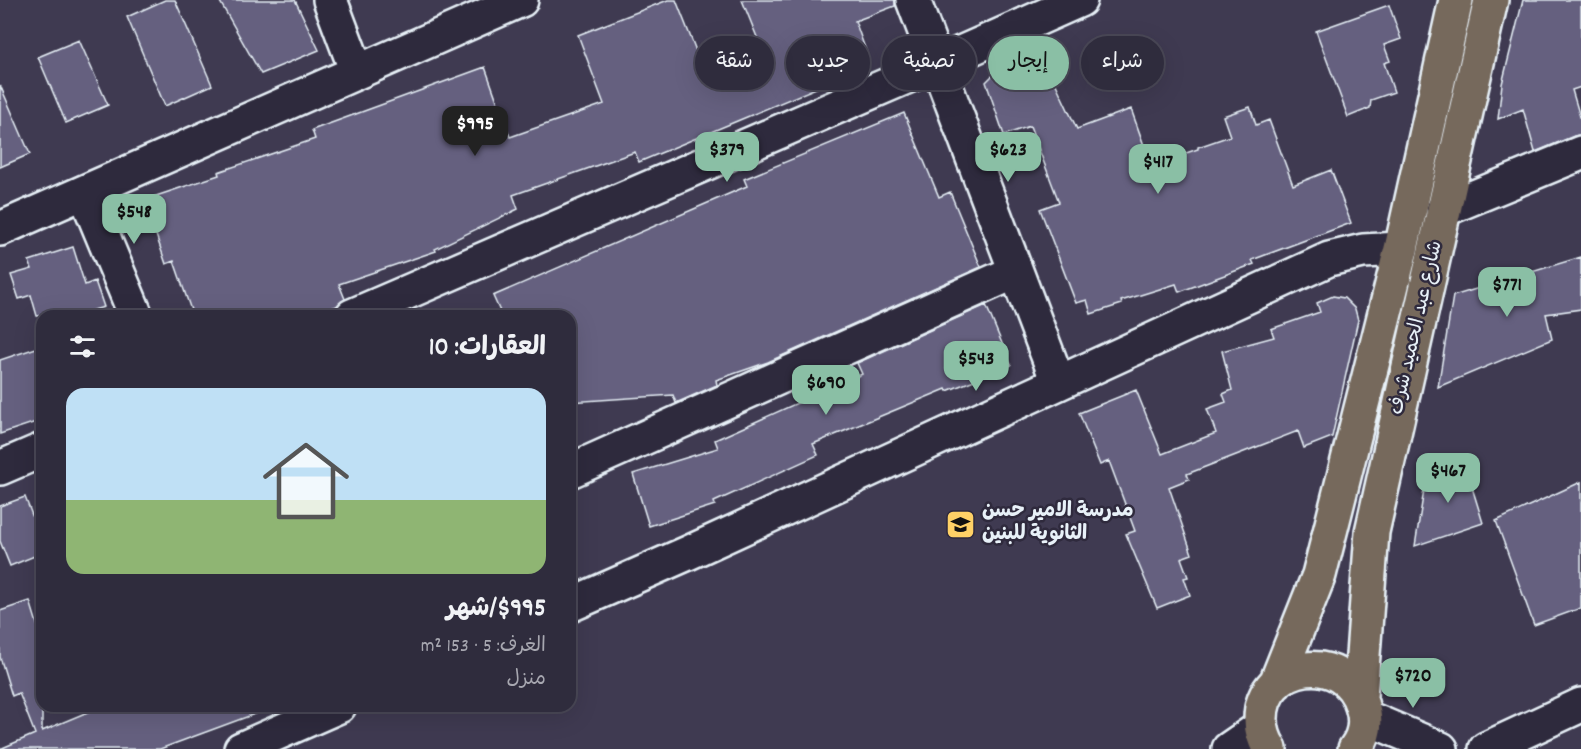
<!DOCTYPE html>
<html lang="ar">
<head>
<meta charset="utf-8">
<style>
  :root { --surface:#2f2c3d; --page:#373444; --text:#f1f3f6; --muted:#a7a7b0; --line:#4a4857; --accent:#8abfa5 }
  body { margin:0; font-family:Dekko,"Playpen Sans Arabic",sans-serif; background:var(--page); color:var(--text); direction:rtl; height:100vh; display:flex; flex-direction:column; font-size:22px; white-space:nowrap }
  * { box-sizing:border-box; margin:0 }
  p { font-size:20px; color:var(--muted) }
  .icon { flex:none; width:33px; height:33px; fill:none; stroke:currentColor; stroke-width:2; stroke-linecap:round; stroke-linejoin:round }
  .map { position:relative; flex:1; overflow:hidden; direction:ltr }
  .panel { position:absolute; left:36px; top:310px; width:540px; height:402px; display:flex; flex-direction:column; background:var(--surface); border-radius:18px; box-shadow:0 6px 24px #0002,0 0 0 2px var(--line); direction:rtl }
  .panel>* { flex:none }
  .banner { position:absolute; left:594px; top:36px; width:570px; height:54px; direction:rtl; display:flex; gap:12px }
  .price { position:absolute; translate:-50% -51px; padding:0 14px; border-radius:12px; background:var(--accent); color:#111; font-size:20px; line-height:39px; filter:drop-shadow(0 2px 3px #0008) }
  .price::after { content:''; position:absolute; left:50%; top:36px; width:18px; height:14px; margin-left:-9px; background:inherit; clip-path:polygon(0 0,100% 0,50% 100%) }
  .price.active { background:#222; color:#fff }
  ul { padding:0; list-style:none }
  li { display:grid; align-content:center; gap:12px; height:318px; padding:0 30px }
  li+li { border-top:2px solid var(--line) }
  li span { display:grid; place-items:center; height:186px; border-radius:18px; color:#555 }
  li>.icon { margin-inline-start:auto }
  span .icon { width:108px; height:108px; fill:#fffc; stroke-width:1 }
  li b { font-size:26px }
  h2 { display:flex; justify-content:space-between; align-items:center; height:72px; padding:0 30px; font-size:26px }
  .pill { padding:0 21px; border-radius:27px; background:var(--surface); box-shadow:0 6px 24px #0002,0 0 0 2px var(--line); font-size:21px; line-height:54px }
  .pill.active { background:var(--accent); color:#111 }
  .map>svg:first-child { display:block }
</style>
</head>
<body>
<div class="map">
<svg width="1581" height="749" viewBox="0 0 1581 749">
  <rect width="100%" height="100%" fill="#3f3a51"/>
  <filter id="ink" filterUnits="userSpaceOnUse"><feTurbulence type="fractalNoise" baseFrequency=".0167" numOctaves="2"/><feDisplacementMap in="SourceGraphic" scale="12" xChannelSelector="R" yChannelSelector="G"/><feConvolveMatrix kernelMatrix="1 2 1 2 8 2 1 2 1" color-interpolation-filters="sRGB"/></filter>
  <g filter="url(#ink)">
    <path fill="#65617f" stroke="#e8f1f8" stroke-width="1.5" d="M165,0H175L212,85L165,106L127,17Z
      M219,0H295L319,50L261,74Z
      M668,0H676L702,66L759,42L742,0H895V6L855,21L866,51L859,54L865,71L816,88L639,162L635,152L513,195L518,209L435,249L436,251L339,284L345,299L337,306L308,316H193L174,261L166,264L144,200L219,175L218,172L315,139L312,130L485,67L510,137L604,104L578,35Z
      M1523,0H1581V87L1572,90L1581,120V135L1574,136L1535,152L1523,109L1498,119L1502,84Z
      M1389,5L1401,39L1384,45L1390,61L1384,63L1394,92L1371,100L1370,108L1348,117L1316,31Z
      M79,40L108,105L66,123L38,57Z
      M1040,50L1077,129L1131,109L1151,165L1198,149V147L1230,136L1223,116L1250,107L1256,125L1269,120L1293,185L1331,170L1351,223L1252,260L1254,264L1179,292L1176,284L1121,301L1122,304L1091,314L1087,300L1076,303L1040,209L1059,202L1030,126L1004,135L986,82L1011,57Z
      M0,85L30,154L0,167Z
      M904,113L939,197L950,192L981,267L768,362L716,380L717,385L676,403L673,395L570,402V316H502L493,296L747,186L744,179Z
      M73,247L85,285L95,281L104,307L73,316H37L31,295L19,299L11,275L32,269L29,261Z
      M1581,257V309L1546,314L1552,339L1438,387L1453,296Z
      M1333,296L1344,298L1355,309L1358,320L1332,437L1304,448L1298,431L1187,474L1189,479L1169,487L1192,554L1181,558L1188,577L1184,578L1190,595L1157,608L1126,534L1135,531L1109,461L1100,465L1079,413L1136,390L1162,454L1216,433L1207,409L1226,402L1223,394L1232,390L1222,351L1274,337L1271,329L1320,312L1317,303Z
      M986,305L1011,365L947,391L946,389L813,444L818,455L714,502L715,505L649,526L633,474L718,448L715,440L862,374L857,363Z
      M42,346V420L0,434V360Z
      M1463,458L1483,523L1415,546L1426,478Z
      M1581,482V608L1534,625L1496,521Z
      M25,497L42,541V553L10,566L0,541V506Z
      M30,601L42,640V731L102,706H267L268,709L160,749H0L35,734L19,693L12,696L0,657V611Z"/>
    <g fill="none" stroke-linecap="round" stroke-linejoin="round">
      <defs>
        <path id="street" d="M330,0L357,72
          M913,0L1058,382
          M85,193L136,316
          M1443,210L1581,153
          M0,229L521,0
          M352,316L936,64L1080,0
          M0,468L42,450
          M570,471L1015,272
          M570,605L688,553L1329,259L1363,251L1401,249
          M1365,717L1441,749
          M241,749L339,706
          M1229,749L1261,727
          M1486,749L1581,705"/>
        <path id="primary" d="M1276,683L1319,575L1331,528L1401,249L1456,0
          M1360,696L1372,532L1491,0
          M1270,749C1264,740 1261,729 1261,719C1261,660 1346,649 1362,706C1367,721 1365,736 1355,749"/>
      </defs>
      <use href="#street" stroke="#e8f1f8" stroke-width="38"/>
      <use href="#primary" stroke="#e8f1f8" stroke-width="38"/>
      <use href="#street" stroke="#2f2a3d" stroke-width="33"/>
      <use href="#primary" stroke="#76695c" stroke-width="33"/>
    </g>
  </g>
  <defs>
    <symbol id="school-square" viewBox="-11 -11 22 22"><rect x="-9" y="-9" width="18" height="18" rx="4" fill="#ffd166" stroke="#2f2a3d"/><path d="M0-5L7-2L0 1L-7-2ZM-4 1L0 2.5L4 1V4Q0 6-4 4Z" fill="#111"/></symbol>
  </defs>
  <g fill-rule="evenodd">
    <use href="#school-square" x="944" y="508" width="33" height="33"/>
  </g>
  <g text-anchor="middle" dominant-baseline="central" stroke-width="5" stroke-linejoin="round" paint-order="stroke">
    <g font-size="20" fill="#e8f1f8" stroke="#2f2a3d">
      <text transform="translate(1417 328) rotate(-77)">شارع عبد الحميد شرف</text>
    </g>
    <g font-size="20" font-weight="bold" fill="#e8f1f8" stroke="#2f2a3d" text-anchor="start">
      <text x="982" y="512">مدرسة الامير حسن<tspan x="982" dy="23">الثانوية للبنين</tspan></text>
    </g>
  </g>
</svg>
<b class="price active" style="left:475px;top:157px">$995</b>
<b class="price" style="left:727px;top:183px">$379</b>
<b class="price" style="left:1008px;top:183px">$623</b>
<b class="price" style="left:1158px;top:195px">$417</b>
<b class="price" style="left:134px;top:245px">$548</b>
<b class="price" style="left:1507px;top:318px">$771</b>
<b class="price" style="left:976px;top:392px">$543</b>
<b class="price" style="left:826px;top:416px">$690</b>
<b class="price" style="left:1448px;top:504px">$467</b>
<b class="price" style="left:1413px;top:709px">$720</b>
<div class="banner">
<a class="pill">شراء</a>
<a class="pill active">إيجار</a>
<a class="pill">تصفية</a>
<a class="pill">جديد</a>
<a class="pill">شقة</a>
</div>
<section class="panel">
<h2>العقارات: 10<svg class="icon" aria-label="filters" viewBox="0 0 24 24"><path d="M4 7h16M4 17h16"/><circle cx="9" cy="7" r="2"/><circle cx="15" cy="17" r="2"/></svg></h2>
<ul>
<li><span style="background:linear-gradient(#bfe0f5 60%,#8fb573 0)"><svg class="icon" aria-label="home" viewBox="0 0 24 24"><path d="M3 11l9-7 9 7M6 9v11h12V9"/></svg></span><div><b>$995/شهر</b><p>الغرف: 5 · 153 m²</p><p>منزل</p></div></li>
</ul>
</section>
</div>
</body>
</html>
